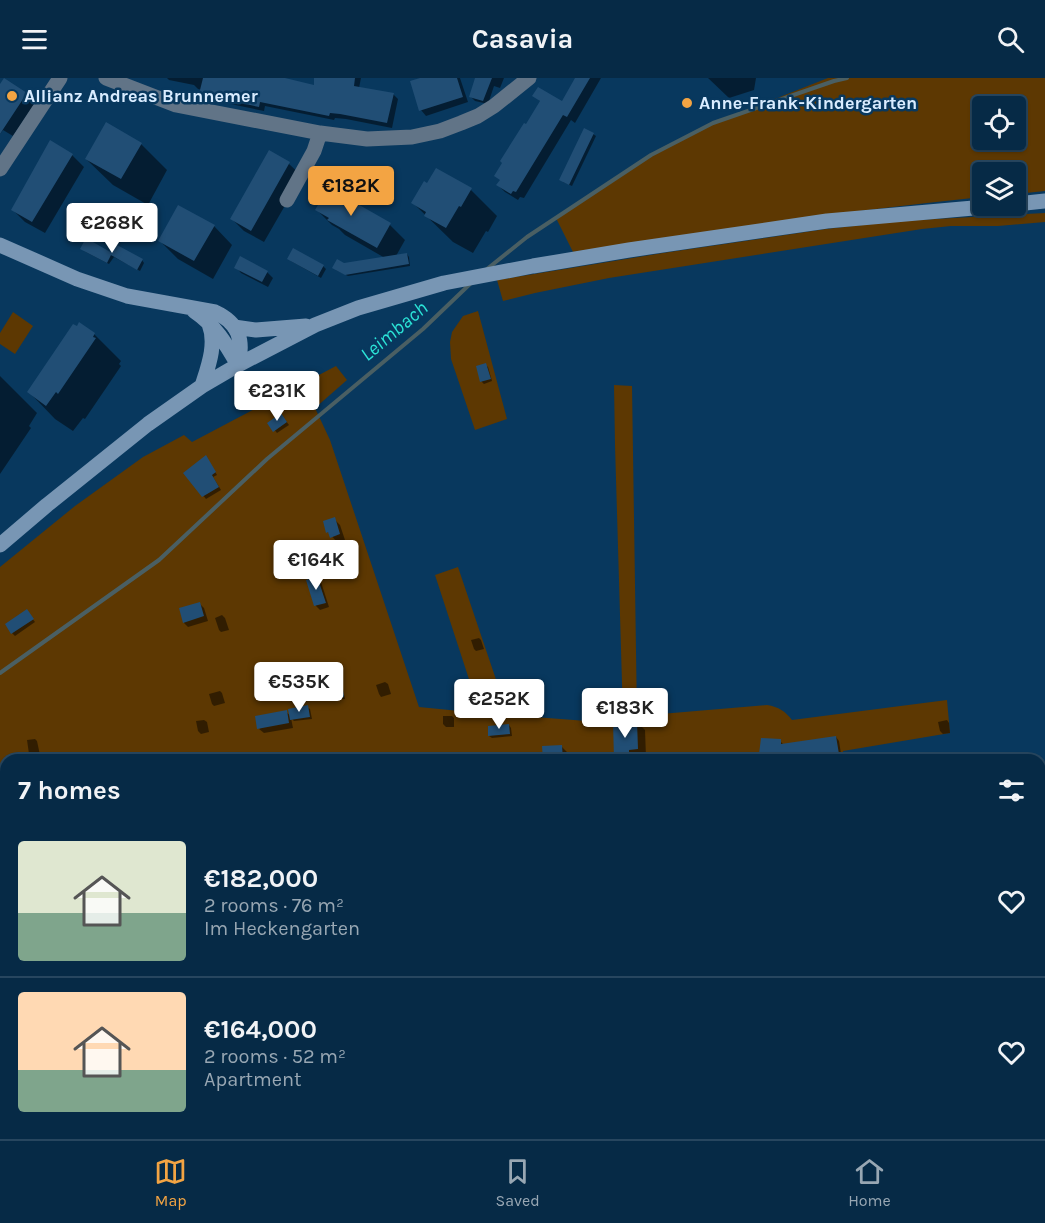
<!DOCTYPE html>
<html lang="en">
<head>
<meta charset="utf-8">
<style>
  :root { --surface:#062a46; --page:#0f324d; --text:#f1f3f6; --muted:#98a7b3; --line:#27465f; --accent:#f3a443 }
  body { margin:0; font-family:Karla,sans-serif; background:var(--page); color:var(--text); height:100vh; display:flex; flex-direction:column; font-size:22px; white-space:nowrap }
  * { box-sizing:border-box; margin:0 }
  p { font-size:20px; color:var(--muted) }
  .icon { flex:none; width:33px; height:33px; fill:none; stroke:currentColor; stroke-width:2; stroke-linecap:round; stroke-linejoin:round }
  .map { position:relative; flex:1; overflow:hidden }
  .side { position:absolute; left:0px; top:676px; width:1046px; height:386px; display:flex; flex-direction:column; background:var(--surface); border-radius:18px 18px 0 0; box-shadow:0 2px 4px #0004,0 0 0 2px var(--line) }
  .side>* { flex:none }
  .tools { position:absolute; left:972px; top:18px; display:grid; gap:12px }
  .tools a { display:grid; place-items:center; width:54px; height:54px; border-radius:6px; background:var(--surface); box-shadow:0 2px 4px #0004,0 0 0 2px var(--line); font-size:30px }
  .price { position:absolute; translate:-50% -51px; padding:0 14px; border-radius:6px; background:#fff; color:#222; font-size:20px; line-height:39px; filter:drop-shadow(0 2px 3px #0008) }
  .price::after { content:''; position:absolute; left:50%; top:36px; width:18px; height:14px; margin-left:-9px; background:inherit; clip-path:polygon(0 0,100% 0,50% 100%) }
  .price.current { background:var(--accent); color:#111 }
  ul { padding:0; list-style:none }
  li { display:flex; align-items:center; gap:18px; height:150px; padding:0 18px }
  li+li { border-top:2px solid var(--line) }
  li span { display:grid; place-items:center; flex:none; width:168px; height:120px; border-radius:6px; color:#555 }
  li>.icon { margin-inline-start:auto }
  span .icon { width:72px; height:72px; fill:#fffc; stroke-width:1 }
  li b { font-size:26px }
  h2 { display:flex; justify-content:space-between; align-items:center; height:72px; padding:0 18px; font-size:26px }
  header { display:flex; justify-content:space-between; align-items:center; height:78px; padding:0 18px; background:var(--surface); font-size:27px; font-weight:700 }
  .dock { display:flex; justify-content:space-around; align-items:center; height:84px; border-top:2px solid var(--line); background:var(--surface); font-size:16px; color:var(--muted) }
  .dock a { display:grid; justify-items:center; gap:3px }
  .dock .current { color:var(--accent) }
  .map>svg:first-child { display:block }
</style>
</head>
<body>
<header><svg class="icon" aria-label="menu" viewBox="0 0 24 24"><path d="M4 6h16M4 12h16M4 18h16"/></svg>Casavia<svg class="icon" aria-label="search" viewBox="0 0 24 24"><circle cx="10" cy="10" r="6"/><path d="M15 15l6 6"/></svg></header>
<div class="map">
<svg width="1045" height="1061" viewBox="0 0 1045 1061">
  <rect width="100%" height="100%" fill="#08385e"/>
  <path fill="#5d3802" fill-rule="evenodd" d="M828,0H1045V113L1016,116V94H982V119C845,133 709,153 573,174L556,140L651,77L714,45ZM982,28H1016V62H982Z
    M1045,135V144L998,148H951L922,151L609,200L535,215L503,223L497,202L663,175L826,151L900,143Z
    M478,233L507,341L475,352L451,281L450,264L452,254L463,238Z
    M13,234L33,248L15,276L0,266V255Z
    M336,288L347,302L315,330L330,362L419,629L480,635L435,497L458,489L508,637L587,643L623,639L615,367L614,307L632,308L637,638L767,627C779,629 785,633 792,642L947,622L950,655L843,673L844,682H6V726L0,727V489L75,428L143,379L184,357L192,364Z
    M66,1056H228L226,1061H66Z"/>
  <path fill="#0007" d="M167,0H270L340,13L343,0H361L359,10L393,16L398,21L392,50L346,41L335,40L334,42L265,28L264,33L206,21L201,15L202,12L198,11L194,7L169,2Z
    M424,0H460L468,24L426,38L421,32Z
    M477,0H504L500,10L494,8L488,26L475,23L471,19Z
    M576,0H601L575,45L571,42L524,120L520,119L518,122L505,114L498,107L527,48L541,24L534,17L562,25Z
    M708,0H756L754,12L729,20Z
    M0,8L26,16L35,25L13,58L3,52L0,56Z
    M593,56L596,58L572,108L563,104Z
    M141,66L167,92L148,127L113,107L86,81Z
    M269,74L289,86L302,98L264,164L244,153L232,141Z
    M72,77L84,89L45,155L25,144L13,132Z
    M471,112L497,138L488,154L486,153L473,175L453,164L413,125Z
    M317,132L390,147L405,162L396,178L407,176L409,179L410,188L348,198L336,192L344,187L385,180L345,157L339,151L332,147Z
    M214,148L232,167L213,201L178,181L160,163Z
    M84,173L142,182L144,185L140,193L114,179L109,186Z
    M291,183L323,188L326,191L321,200Z
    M236,189L267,194L273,200L268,209L241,195Z
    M94,256L121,283L119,286L121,288L85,341L83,340L73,353L55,341L29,314Z
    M485,287L488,289L492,303L484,306L481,303Z
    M0,298L37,335L29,348L31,350L0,396Z
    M283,339L289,347L277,355L269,345Z
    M208,382L217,397L213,399L221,412L206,421L185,395Z
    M334,441L340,447L345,462L337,464L328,454Z
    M317,499L321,504L329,529L320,532L316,528L308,503Z
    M199,525L204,530L208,543L188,549L184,545L181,532Z
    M29,536L35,544L15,558L12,555Z
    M222,537L225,540L229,552L221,554L219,552L215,540Z
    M479,560L481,562L484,571L476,573L474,571L471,562Z
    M340,603L342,605L345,621L335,622L332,619Z
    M385,604L388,606L391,616L381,619L379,616L376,607Z
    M220,613L222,615L225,625L214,628L212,626L209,616Z
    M307,629L310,631L312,641L294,643L291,640L293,650L264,655L259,651L286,634L292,639Z
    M443,638H452L454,640V649H446L443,646Z
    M204,642L207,644L209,654L201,656L198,653L196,643Z
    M947,642L949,645L950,655L943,656L940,653L938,644Z
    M637,644L645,652L646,679H637V682H616L615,645Z
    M509,647L511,650L512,658L492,660L489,658Z
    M836,659L839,663L842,682H776V679H764L761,676L780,663L784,667Z
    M35,661L37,663L40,677L32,678L29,676L27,662Z
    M544,669H562L567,674L568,682H545Z
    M1040,702H1045V737L1040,731Z
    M1040,745H1045V757H1040Z
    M0,765H6V793H0Z
    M6,823V856H4L0,852V824Z
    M1045,865V900L1040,896V866Z
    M6,885V904L0,905V886Z
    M1044,909H1045V952H1040V919H1044Z
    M22,1056H47V1061H24V1058Z
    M136,1056H148L147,1061H135Z
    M219,1056H304L303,1061H218Z
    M339,1056H352L350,1061H338Z
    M379,1056H434L436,1058L432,1061H384Z
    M473,1056H527L532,1061H477Z
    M576,1056H609L608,1061H576Z
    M634,1056H728V1061H636L634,1059Z
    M793,1056H802L807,1061H795Z"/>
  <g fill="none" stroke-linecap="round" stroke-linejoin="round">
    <path stroke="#4a5f63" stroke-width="4" d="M487,191L527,159L651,77L713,45L834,3L847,0
      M0,595L159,482L267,381L423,251L470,206"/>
  </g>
  <path fill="#214e75" d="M4,0L27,15L0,56V6Z
    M203,0H285L314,7V0H355L354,8L394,15L387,45L340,36L330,35L329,38L260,24L259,29L199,16Z
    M420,0H457L463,19L419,33L410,3Z
    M475,0H492L483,23L469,19Z
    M575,0H590L567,39L563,37L516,114L513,113L511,116L496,107L500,102L494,98L502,85L500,83L524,45L526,46L540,23L532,18L538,9L562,23Z
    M106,44L142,65L121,101L85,81Z
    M584,50L594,55L569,107L559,102Z
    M50,62L73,76L32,144L11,132Z
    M269,72L290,84L251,153L230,141Z
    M436,90L472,110L461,129L459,128L446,150L424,138L426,134L411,125L424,103L427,105Z
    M326,108L391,145L377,170L327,142L329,140L315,132L318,127L313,124L321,109L324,111Z
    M178,127L215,147L194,183L158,163Z
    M86,160L112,175L117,167L143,181L137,192L111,177L107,185L80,171Z
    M293,170L324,187L318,198L287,181Z
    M407,175L409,186L345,197L332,190L337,181L344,185Z
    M240,178L268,193L262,204L234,190Z
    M79,244L95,255L93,259L96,260L58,316L56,314L46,328L27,314L73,246L77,248Z
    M486,285L491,301L480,304L476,288Z
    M281,335L287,344L273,354L267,345Z
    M206,377L216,394L212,397L219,409L202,419L183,395Z
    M335,439L340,456L330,460L328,454L326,455L323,443Z
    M317,498L326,525L314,528L306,502Z
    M200,524L204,538L183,545L179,530Z
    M27,531L34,541L11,556L5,546Z
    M341,601L344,619L331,620L327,603Z
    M308,627L310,639L290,642L288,631Z
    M287,632L289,645L257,651L255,638Z
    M637,643L638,671L629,672V682H614L613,644Z
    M509,646L510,656L488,658V648Z
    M836,658L840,682H775V677L759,676L761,660L781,661V666Z
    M562,667L563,682H543L542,668Z"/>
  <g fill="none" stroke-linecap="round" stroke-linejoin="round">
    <path stroke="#617487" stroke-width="15" d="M106,0L176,27L320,55L367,61L412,59L440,53L461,45L478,38L494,28L529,0
      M0,91L60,0
      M287,122L314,73L320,55
      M0,803H6
      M0,917H6
      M58,1056V1061
      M618,1056L619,1061
      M743,1056L744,1061
      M316,1061L317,1056"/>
    <path stroke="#7896b4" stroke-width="15" d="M1016,126L1045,123
      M0,167L77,201L127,218L215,234C239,245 244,262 238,287
      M194,233C215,247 226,266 238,287
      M234,249L256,252L306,248
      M202,308C208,289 217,266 209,246
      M0,467L47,427L148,346L202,308L238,287L315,247L358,230L444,205L533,188L629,172L827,143L996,128"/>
  </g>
  <g fill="#f3a443" stroke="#08385e" stroke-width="2">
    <circle cx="12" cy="18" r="6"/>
    <circle cx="687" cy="25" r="6"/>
  </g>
  <g text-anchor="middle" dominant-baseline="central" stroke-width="5" stroke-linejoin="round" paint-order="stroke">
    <g font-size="18" font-weight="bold" fill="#d9ecff" stroke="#08385e" text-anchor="start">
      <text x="24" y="18">Allianz Andreas Brunnemer</text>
      <text x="699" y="25">Anne-Frank-Kindergarten</text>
    </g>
    <g font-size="20" font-style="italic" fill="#2be3d7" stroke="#08385e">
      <text transform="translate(394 253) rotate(-40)">Leimbach</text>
    </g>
  </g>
</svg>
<div class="tools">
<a><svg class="icon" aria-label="locate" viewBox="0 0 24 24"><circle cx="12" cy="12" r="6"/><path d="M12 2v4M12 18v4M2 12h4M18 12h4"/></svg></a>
<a><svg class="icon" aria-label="layers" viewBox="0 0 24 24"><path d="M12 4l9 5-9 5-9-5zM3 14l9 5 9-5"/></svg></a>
</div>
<b class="price current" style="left:351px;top:139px">€182K</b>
<b class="price" style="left:112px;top:176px">€268K</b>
<b class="price" style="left:277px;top:344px">€231K</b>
<b class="price" style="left:316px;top:513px">€164K</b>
<b class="price" style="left:299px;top:635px">€535K</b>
<b class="price" style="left:499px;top:652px">€252K</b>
<b class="price" style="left:625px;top:661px">€183K</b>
<section class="side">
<h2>7 homes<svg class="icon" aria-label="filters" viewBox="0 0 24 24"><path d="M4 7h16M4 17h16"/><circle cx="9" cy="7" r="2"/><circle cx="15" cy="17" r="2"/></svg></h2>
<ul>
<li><span style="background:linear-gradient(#dfe7d0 60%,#7fa58c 0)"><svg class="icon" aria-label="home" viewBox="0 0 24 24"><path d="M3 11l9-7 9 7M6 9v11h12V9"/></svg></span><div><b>€182,000</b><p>2 rooms · 76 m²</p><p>Im Heckengarten</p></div><svg class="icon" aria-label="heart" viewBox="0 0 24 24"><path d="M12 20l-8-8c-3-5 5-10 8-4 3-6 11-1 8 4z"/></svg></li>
<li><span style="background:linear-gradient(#ffd9b3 65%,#7fa58c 0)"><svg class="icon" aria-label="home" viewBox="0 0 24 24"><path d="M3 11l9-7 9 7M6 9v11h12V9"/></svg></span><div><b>€164,000</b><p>2 rooms · 52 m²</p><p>Apartment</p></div><svg class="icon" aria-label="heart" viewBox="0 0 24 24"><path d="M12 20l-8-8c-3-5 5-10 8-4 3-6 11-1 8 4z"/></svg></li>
</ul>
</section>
</div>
<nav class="dock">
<a class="current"><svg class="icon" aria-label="map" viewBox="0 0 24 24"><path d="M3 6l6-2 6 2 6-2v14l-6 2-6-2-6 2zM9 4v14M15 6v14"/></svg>Map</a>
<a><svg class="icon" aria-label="saved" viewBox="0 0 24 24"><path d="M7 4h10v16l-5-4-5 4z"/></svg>Saved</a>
<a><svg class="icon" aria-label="home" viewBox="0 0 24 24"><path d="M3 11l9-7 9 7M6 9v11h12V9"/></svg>Home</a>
</nav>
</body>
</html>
